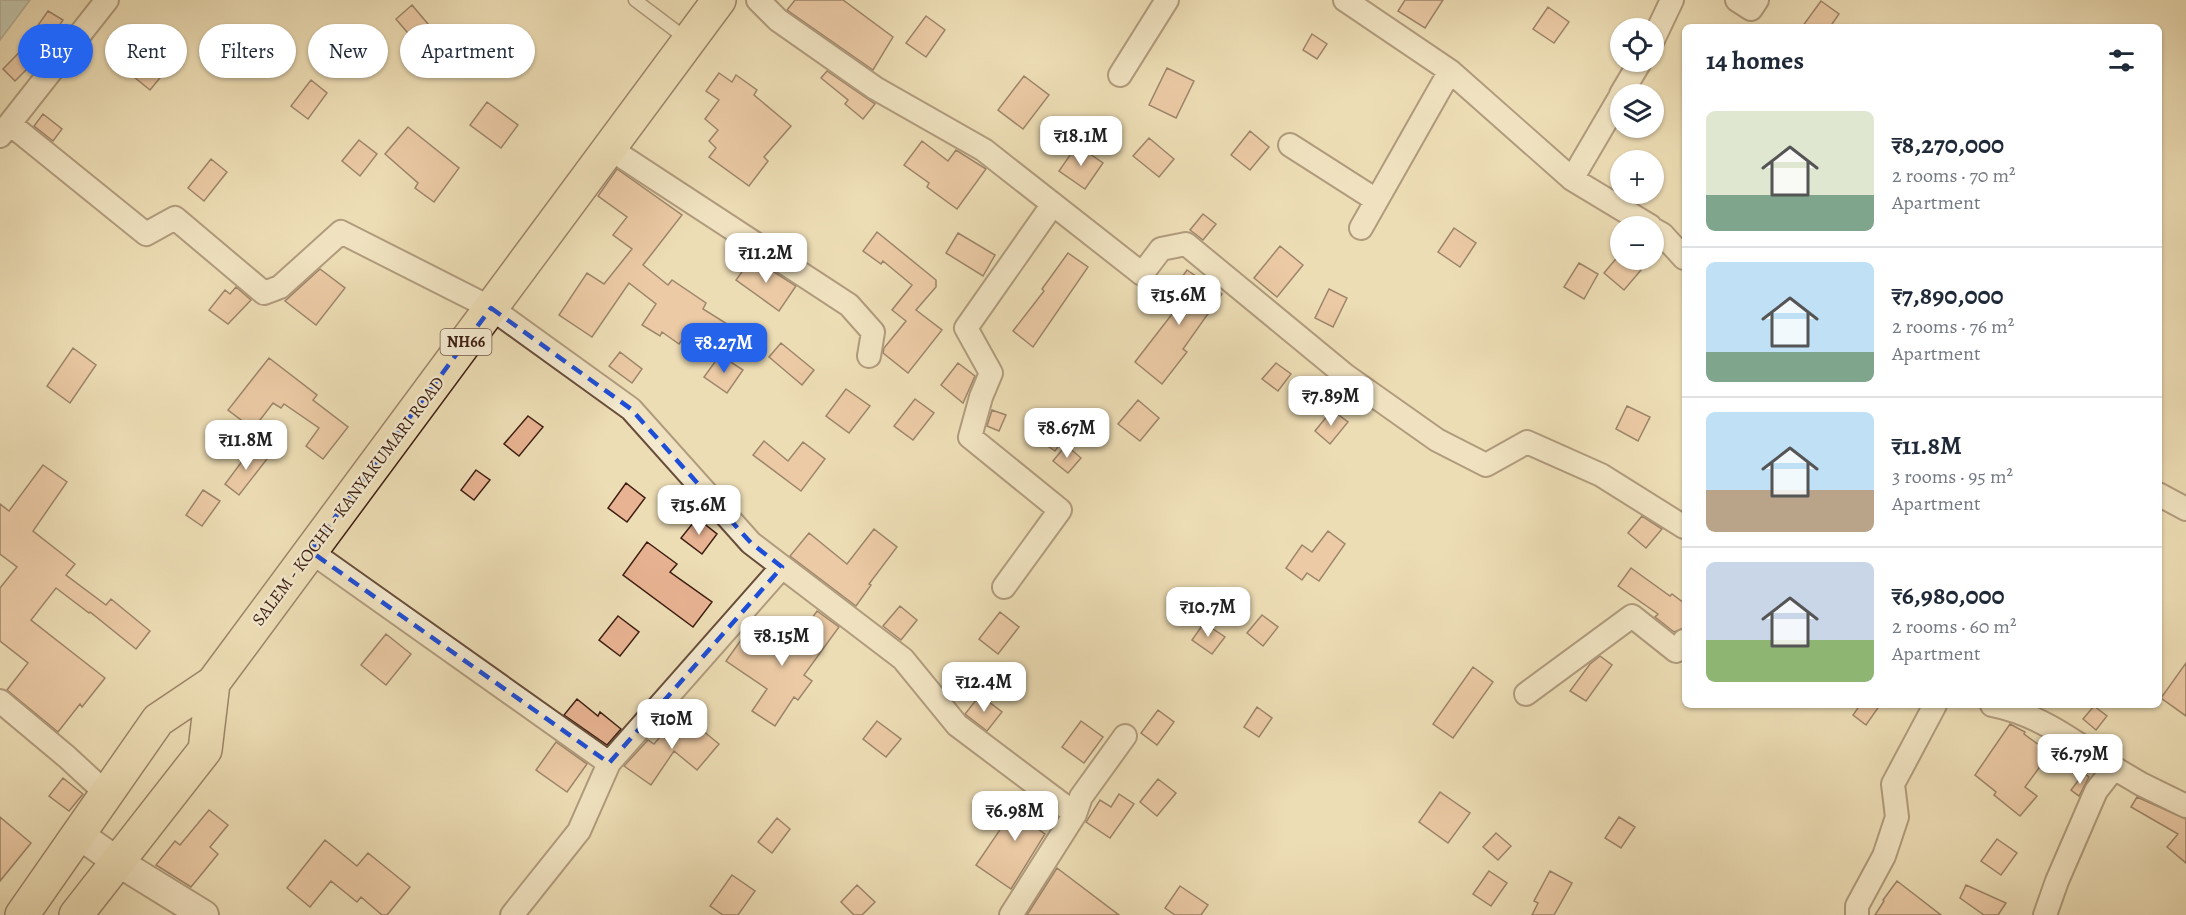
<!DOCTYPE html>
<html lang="en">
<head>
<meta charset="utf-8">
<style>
  :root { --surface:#fff; --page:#f6f6f7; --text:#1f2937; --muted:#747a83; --line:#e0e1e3; --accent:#2563eb }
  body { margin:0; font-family:Alegreya,serif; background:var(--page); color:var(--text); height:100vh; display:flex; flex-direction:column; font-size:22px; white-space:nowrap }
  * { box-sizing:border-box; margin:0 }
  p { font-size:20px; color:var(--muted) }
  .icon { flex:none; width:33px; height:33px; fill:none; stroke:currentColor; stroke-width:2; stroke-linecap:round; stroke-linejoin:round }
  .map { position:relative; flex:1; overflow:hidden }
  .panel { position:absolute; left:1682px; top:24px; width:480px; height:684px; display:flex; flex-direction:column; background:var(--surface); border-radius:9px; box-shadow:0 2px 4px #0004 }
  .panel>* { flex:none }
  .top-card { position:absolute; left:18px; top:24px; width:570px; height:54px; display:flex; gap:12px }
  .buttons { position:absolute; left:1610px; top:18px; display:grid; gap:12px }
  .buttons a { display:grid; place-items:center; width:54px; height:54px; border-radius:50%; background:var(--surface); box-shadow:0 2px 4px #0004; font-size:30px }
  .price { position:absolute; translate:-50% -51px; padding:0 14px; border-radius:12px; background:#fff; color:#222; font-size:20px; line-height:39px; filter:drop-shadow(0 2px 3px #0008) }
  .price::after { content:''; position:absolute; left:50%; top:36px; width:18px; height:14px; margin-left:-9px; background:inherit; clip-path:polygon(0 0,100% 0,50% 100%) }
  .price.selected { background:var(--accent); color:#fff }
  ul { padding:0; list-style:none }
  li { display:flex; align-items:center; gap:18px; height:150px; padding:0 24px }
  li+li { border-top:2px solid var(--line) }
  li span { display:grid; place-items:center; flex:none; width:168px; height:120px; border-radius:9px; color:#555 }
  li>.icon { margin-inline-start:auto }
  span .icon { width:72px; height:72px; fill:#fffc; stroke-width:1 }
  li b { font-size:26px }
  h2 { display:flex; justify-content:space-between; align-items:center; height:72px; padding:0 24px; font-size:26px }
  .tag { padding:0 21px; border-radius:27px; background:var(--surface); box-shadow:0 2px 4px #0004; font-size:21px; line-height:54px }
  .tag.selected { background:var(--accent); color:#fff }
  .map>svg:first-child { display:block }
</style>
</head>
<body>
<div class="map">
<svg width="2186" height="915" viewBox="0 0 2186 915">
  <rect width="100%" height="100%" fill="#edddb5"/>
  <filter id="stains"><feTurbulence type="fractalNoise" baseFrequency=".00333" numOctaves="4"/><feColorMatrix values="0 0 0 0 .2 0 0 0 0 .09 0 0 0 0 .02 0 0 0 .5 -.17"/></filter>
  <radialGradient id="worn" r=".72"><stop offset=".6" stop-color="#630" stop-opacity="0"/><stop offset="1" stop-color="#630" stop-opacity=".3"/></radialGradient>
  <path fill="#9cbab7" stroke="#767b75" stroke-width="1.5" d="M0,0H30L0,40Z"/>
  <path fill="#e8b392" stroke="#3c1d11" stroke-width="1.5" d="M795,0H843L893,37L873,70L787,10Z
    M1405,0H1443L1425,28L1398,11Z
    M1821,1L1839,14L1830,27H1802Z
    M412,5L428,24L412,38L396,19Z
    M1548,7L1569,22L1554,43L1533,29Z
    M48,11L63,20L35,61L15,81L3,69L40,31L36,28Z
    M926,16L945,30L926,57L906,43Z
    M1312,34L1327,44L1317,59L1303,50Z
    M153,54L169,67L150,90L134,77Z
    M1167,68L1194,81L1176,118L1149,105Z
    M827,71L875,104L863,119L845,104L848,100L821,78Z
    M719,73L732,82L736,75L757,90L754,95L791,126L764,157L768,161L749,186L709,157L716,148L709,141L718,130L705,119L719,100L706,91Z
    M1024,76L1049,95L1023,129L998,110Z
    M311,80L327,93L308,119L291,106Z
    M487,102L518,125L501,148L470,125Z
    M43,114L62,129L53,141L34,126Z
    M408,127L459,168L434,202L415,188L418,183L385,154Z
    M1250,131L1269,147L1250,170L1231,155Z
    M1149,138L1174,159L1159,177L1133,156Z
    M359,140L377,154L360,176L342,161Z
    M922,141L948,161L956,150L986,169L957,209L927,187L929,183L904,165Z
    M1077,145L1103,163L1085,189L1059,171Z
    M211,159L227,172L204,201L188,188Z
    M617,169L682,215L643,265L668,285L672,280L706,303L703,309L740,332L726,355L688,331L679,344L662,332L660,336L642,325L656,304L629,283L592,337L559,315L587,273L604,284L632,249L613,235L627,217L598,196Z
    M1203,214L1216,224L1203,240L1190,230Z
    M1454,228L1476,243L1460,267L1438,252Z
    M877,232L936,280V287L916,310L942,330L908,373L883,353L884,348L906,321L892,310L912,285L883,261L881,264L863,251Z
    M958,233L995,255L983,276L946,253Z
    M1280,246L1303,265L1277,297L1254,278Z
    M1068,253L1088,267L1033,347L1013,331L1044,291L1042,289Z
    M1620,254V260H1629L1641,270L1624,290L1604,273Z
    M752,258L796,286L779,311L736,280Z
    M1579,263L1598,274L1584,299L1564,287Z
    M320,269L345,288L316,325L285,301Z
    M1187,270L1222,294L1183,349L1187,352L1162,384L1135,362L1176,309L1165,301Z
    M236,287L251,300L228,324L209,310L225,290L230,294Z
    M1329,289L1347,298L1333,327L1315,318Z
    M781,343L814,370L802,385L769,357Z
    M73,348L96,365L70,403L47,386Z
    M620,352L642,369L632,383L609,366Z
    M720,355L743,370L727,393L704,377Z
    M269,358L317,395L313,400L348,427L323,459L306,446L319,428L284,404L281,408L273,403L253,429L228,410Z
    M958,363L975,376L963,403L941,385Z
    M1276,363L1291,374L1278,391L1262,379Z
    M846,389L870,406L849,433L826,416Z
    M915,399L934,413L913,440L894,426Z
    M1138,400L1159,418L1140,441L1118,424Z
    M1627,406L1650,417L1638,441L1616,429Z
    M1045,409L1071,428L1055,451L1029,433Z
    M992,410L1006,415L999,431L987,426Z
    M1332,410L1348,422L1330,444L1315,431Z
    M528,416L543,427L519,456L504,444Z
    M764,441L788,461L803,442L825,459L801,491L753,455Z
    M1066,445L1081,458L1068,473L1053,461Z
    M252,448L267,459L239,495L225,484Z
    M43,465L67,482L33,531L75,564L66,575L106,605L111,599L150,631L136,649L90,612L89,613L56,588L31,620L105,678L82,707L80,704L58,732L7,690L28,663L0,641V588L17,567L0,554V504L9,511Z
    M476,470L490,480L474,500L461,490Z
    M626,483L645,498L627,522L608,508Z
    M203,490L220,501L202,526L186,515Z
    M1642,516L1662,529L1646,548L1628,533Z
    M697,518L717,534L702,554L681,538Z
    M874,529L897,547L869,584L871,585L856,606L790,556L809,533L847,564Z
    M1328,531L1345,544L1319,581L1307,573L1302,580L1286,568L1302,545L1312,552Z
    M647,542L677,564L670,572L712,602L693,627L623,575Z
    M1631,568L1670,596L1672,594L1684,603V628L1674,632L1655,617L1658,614L1618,586Z
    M900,606L917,620L901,640L883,626Z
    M817,611L839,627L804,675L812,681L798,700L794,697L775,726L752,711L767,689L726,661L746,633L783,659Z
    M1000,612L1019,627L998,654L979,639Z
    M1262,615L1278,627L1263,646L1247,633Z
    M618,616L639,632L620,656L599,640Z
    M1204,623L1225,637L1212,654L1192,640Z
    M386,634L411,654L386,685L361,665Z
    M1600,656L1612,665L1586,701L1570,691L1590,664Z
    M2186,663V716L2161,698Z
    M1473,667L1493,682L1453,738L1433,724Z
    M980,695L1002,712L987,731L965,714Z
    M577,699L598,716L600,712L621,729L607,745L564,715Z
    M1860,705H1880L1866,725L1853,715Z
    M2094,706L2107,716L2096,730L2083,719Z
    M1257,707L1272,718L1259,737L1244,727Z
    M1158,710L1174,722L1157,745L1141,733Z
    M679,715L700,733L702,730L719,744L697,770L674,751L651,785L624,766L648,740L654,744Z
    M877,721L901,739L886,757L863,739Z
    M1081,721L1103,737L1084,763L1062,747Z
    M2010,724L2025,732L2024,734L2050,753L2025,787L2037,796L2020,816L1994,795L1996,792L1975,775Z
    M556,742L587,764L567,792L536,770Z
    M2084,773L2089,777L2079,796L2071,790Z
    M63,778L83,794L69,811L49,796Z
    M1158,779L1176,793L1157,816L1140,802Z
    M1440,792L1470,813L1448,843L1419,822Z
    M1025,793L1049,812L1038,829L1045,834L1011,889L976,865Z
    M1119,794L1134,804L1110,838L1086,822L1100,800L1111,807Z
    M2137,797L2186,819V863L2167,847L2178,834L2131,807Z
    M209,810L228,825L210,847L218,854L191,887L156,865L175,841L180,845Z
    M0,817L31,843L0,881Z
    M1619,817L1635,827L1621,848L1605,838Z
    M777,818L790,829L772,853L758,842Z
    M1496,833L1511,846L1498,860L1483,847Z
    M1997,839L2017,853L2001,875L1981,861Z
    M325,840L357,866L368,853L410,887L387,915H382L361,897L357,902L331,881L310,907L287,888Z
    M1057,868L1119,915H1027Z
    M1489,871L1507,883L1491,906L1473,894Z
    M1550,871L1572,883L1554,915H1532L1538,903L1534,901Z
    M732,875L755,891L738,915H723L710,906Z
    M1897,881L1941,915H1875L1884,901L1883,900Z
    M857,885L875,902L862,915H854L841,902Z
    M1966,885L2006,903L1998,915H1984L1960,898Z
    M1180,886L1208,905L1201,915H1175L1165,908Z"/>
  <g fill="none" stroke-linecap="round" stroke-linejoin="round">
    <defs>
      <path id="service" d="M635,0L688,40"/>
      <path id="minor" d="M758,0L778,20L875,88L984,150L1142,274L1161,249L1186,244L1345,375L1437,440L1486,465L1527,442L1601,475L1684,527
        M1345,0L1450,71L1361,228
        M1737,0L1751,9L1757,0
        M1653,40L1672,0
        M1450,71L1572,179
        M1120,75L1167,0
        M1621,94L1640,62
        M1620,97L1572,179L1650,226
        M10,124L146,234L175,218L264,293L280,287L341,232L491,308L631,409L751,543L903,659L957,725L1075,814
        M0,136L107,0
        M1290,145L1376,200
        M609,148L849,305L873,332L869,356
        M1653,229L1662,234L1684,258
        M2158,494L2186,509
        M310,551L609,763
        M1004,587L1060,510L970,437L981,397L991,373L966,328L1053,204
        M1526,694L1632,616L1676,651L1684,641
        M0,701L67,757L107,794
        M1992,705C2039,714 2075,742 2114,768
        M512,915L579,831L609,763L782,567
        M1011,915L1075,814L1081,797L1125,736
        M1857,915V906L1884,856L1897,817L1893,784L1935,705
        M2045,915L2057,881L2096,791L2114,768L2141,784L2186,806"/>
      <path id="tertiary" d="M78,834L118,862L204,915"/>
      <path id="trunk" d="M22,915L158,720L213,683L719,0
        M76,915L205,750L213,683"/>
    </defs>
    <use href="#service" stroke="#684d3a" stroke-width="15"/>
    <use href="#minor" stroke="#684d3a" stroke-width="26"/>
    <use href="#tertiary" stroke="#684d3a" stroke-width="32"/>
    <use href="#trunk" stroke="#3c1d11" stroke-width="36"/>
    <use href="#service" stroke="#f3e9cf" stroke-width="12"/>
    <use href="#minor" stroke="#f3e9cf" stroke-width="22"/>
    <use href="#tertiary" stroke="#f3e9cf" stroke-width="28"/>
    <use href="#trunk" stroke="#edddb5" stroke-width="33"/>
  </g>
  <path d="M0 0H2186V915H0ZM491,308L631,409L751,543L782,567L609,763L310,551Z" fill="#edddb5" fill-opacity=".55" fill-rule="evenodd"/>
  <path fill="none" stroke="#1d4ed8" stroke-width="4.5" stroke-dasharray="12 8" stroke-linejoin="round" d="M491,308L631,409L751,543L782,567L609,763L310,551Z"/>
  <g text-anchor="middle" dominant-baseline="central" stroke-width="4.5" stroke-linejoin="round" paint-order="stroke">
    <rect fill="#f3e9cf" stroke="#735a4a" stroke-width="1.5" x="440.5" y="329" width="51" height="26" rx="4.5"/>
    <g font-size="16" font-weight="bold" fill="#3c1d11">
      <text x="466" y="342">NH66</text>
    </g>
    <g font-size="18" fill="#3c1d11" stroke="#f3e9cf">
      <text transform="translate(348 501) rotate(-53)">SALEM - KOCHI - KANYAKUMARI ROAD</text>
    </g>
  </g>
  <rect width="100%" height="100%" filter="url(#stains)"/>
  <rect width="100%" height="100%" fill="url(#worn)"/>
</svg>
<div class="buttons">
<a><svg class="icon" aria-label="locate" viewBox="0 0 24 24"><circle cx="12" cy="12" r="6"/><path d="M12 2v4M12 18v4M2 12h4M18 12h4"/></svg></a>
<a><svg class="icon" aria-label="layers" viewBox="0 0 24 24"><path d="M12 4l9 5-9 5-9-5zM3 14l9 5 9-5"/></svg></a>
<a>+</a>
<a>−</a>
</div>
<b class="price" style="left:1081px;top:167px">₹18.1M</b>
<b class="price" style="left:766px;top:284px">₹11.2M</b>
<b class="price" style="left:1179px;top:326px">₹15.6M</b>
<b class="price selected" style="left:724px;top:374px">₹8.27M</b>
<b class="price" style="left:1331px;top:427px">₹7.89M</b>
<b class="price" style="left:1067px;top:459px">₹8.67M</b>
<b class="price" style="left:246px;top:471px">₹11.8M</b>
<b class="price" style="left:699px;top:536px">₹15.6M</b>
<b class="price" style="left:1208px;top:638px">₹10.7M</b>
<b class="price" style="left:782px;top:667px">₹8.15M</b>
<b class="price" style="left:984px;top:713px">₹12.4M</b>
<b class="price" style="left:672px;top:750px">₹10M</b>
<b class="price" style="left:2080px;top:785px">₹6.79M</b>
<b class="price" style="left:1015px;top:842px">₹6.98M</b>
<div class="top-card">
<a class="tag selected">Buy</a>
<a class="tag">Rent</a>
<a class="tag">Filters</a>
<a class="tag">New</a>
<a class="tag">Apartment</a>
</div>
<section class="panel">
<h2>14 homes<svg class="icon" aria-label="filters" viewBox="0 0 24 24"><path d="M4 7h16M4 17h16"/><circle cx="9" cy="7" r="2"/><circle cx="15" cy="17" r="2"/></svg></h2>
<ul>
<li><span style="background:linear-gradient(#dfe7d0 70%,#7fa58c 0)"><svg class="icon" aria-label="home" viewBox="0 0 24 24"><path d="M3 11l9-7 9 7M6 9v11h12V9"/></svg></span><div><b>₹8,270,000</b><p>2 rooms · 70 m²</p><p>Apartment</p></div></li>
<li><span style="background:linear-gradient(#bfe0f5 75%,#7fa58c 0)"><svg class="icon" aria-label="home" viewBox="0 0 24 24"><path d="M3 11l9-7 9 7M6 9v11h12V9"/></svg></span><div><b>₹7,890,000</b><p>2 rooms · 76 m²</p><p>Apartment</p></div></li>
<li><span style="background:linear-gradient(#bfe0f5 65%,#b9a48a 0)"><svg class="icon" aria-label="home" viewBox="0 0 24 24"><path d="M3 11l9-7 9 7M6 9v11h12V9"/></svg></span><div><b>₹11.8M</b><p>3 rooms · 95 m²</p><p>Apartment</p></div></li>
<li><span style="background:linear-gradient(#c9d6e8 65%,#8fb573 0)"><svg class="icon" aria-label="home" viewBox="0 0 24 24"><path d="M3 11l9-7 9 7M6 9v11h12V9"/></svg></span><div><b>₹6,980,000</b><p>2 rooms · 60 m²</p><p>Apartment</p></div></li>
</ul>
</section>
</div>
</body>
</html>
